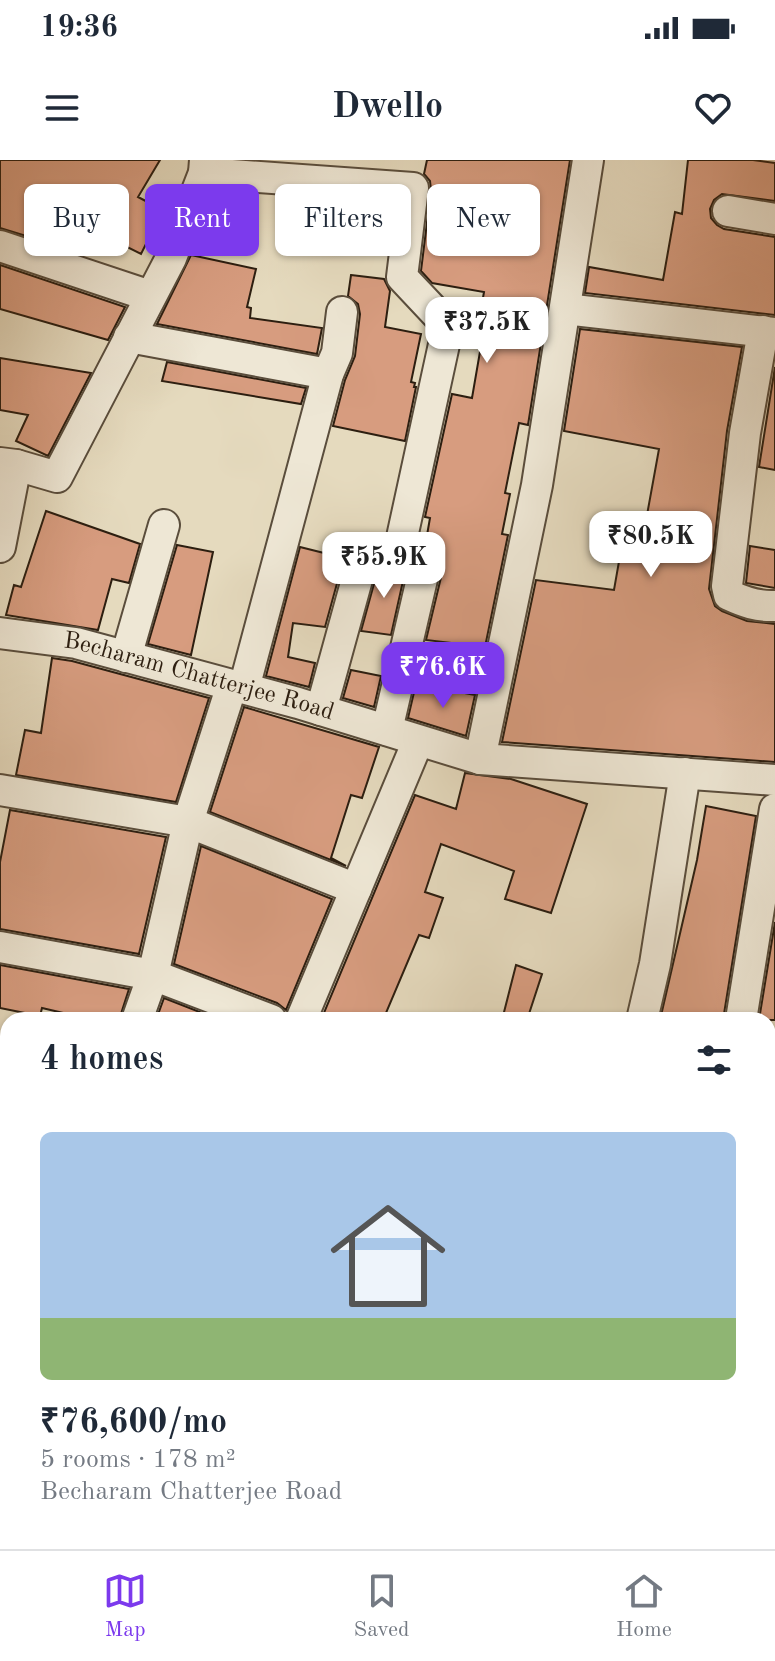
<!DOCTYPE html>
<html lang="en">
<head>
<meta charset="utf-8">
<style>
  :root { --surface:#fff; --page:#f6f6f7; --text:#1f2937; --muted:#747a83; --line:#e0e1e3; --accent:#7c3aed }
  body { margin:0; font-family:"Old Standard TT",serif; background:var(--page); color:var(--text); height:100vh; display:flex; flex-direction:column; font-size:30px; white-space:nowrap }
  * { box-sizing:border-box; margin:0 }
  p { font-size:26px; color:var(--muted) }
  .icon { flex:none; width:44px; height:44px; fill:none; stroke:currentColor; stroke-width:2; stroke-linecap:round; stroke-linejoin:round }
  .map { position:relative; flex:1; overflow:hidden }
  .side { position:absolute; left:0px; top:852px; width:776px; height:538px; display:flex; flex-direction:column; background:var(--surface); border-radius:24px 24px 0 0; box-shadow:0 2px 6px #0004 }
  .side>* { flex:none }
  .banner { position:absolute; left:24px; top:24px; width:728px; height:72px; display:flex; gap:16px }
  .price { position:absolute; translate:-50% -68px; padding:0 18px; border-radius:16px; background:#fff; color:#222; font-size:26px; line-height:52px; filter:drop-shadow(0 2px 4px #0008) }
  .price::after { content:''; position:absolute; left:50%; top:48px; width:24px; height:18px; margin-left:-12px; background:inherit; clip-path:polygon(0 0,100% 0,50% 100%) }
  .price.selected { background:var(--accent); color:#fff }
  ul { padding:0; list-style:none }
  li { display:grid; align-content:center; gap:16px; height:424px; padding:0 40px }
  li+li { border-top:2px solid var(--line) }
  li span { display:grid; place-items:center; height:248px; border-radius:12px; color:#555 }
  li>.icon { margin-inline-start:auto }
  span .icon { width:144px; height:144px; fill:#fffc; stroke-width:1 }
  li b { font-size:34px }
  h2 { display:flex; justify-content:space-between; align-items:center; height:96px; padding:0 40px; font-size:34px }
  .chip { padding:0 28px; border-radius:12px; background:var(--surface); box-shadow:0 2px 6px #0004; font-size:28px; line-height:72px }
  .chip.selected { background:var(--accent); color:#fff }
  .status { display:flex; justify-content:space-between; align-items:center; height:56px; padding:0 40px; background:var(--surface); direction:ltr }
  .status svg { height:22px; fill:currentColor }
  header { display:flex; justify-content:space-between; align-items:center; height:104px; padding:0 40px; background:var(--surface); font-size:36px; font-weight:700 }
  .tab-bar { display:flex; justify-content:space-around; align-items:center; height:112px; border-top:2px solid var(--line); background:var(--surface); font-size:22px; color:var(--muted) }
  .tab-bar a { display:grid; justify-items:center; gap:4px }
  .tab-bar .selected { color:var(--accent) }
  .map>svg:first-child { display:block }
</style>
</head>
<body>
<div class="status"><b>19:36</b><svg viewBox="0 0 49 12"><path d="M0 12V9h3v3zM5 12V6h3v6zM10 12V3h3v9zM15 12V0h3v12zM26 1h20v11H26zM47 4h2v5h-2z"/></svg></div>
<header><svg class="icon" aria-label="menu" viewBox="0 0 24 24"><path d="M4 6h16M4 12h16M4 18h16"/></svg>Dwello<svg class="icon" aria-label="heart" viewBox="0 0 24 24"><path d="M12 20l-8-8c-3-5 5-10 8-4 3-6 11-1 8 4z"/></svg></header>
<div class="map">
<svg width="775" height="1389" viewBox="0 0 775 1389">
  <rect width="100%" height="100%" fill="#e5dabe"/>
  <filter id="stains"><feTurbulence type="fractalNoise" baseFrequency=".0025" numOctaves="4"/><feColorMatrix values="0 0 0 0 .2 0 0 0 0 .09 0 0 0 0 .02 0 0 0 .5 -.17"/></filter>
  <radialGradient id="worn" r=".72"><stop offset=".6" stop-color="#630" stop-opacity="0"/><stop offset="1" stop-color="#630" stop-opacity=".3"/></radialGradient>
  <path fill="#d79c7f" stroke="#2c1e10" stroke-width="2" d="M0,0H160L138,37L163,50L141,94L59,53L49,83L0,68Z
    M427,0H570L528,265L519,263L505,333L510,334L502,374L508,375L485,487L426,480L443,409L438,394L426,381L430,358L425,357L452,234L472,238L486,157L480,155L484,132L432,123L421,111L431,30L430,21L424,14Z
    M688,0H753L775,3V41L722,34L714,40L710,49L711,58L717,65L724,69L775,77V155L585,133L589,107L663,120L675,52L682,54Z
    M298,45L351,50L348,85L294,80Z
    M191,95L256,109L247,147L251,148L250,158L322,168L317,194L157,164Z
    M0,105L125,147L108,180L0,149Z
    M351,115L384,119L390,131L385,167L421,174L411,222L415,223L414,227H416L405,281L333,266L345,220L355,196L360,154L358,144L348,136Z
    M580,169L742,187L727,271L709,429L715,446L722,451L747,461L775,464V602L502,582L536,420L614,430L624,373L643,377L659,289L564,271Z
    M0,198L91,213L48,296L16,281L28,255L0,250Z
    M167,202L306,228L301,244L162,221Z
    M775,207V310L759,307Z
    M46,351L140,384L129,423L112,419L98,470L6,455L14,425L21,427Z
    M177,385L213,392L191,495L148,484Z
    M750,386L775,390V428L746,423Z
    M300,387L344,398L325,467L293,463L288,497L315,503L309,527L266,516Z
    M380,402L400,406L405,412L391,475L361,471Z
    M52,498L72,501L209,538L176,642L16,615L25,570L41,573Z
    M351,510L381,516L374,547L343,538Z
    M415,528L448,534L449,530L475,535L466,576L408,558Z
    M244,547L379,587L362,638L351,635L331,698L346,706L210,652Z
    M465,613L511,619L587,644L551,753L505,739L514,711L441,684L425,732L443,738L429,778L419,775L383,860H321L415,635L456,649Z
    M706,646L756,656L723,860H660L697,700Z
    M10,650L166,677L139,794L0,769V702Z
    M201,686L332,739L286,850L277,843L174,804Z
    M775,762V860H759Z
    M0,805L129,829L119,860H93L42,848L40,856L0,848Z
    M516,805L542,814L527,860H502Z
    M164,838L220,860H156Z"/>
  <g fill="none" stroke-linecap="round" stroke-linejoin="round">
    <defs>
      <g id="minor">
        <path d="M204,13L413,28L402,117L448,166L401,382L425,406L387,570"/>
        <path d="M728,51L775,59"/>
        <path d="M0,86L150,136"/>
        <path d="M565,149L775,173"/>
        <path d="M763,171L745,273L727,426L729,435C744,442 758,447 775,446"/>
        <path d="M129,177L328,214"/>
        <path d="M0,303L16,305L0,387"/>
        <path d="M16,305L57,317L171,98L204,13L205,0"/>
        <path id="s1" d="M0,473L76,483L298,543L480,599L775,620"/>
        <path d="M126,497L164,365"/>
        <path d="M244,528L328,214L337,193L342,152"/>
        <path d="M321,550L364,394"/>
        <path d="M480,599L537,325L588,0"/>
        <path d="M0,630L188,662L356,729"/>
        <path d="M0,787L153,815L271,860"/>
        <path d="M137,860L153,815L188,662L232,525"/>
        <path d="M301,860L418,581"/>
        <path d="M642,860L655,804L685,613"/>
        <path d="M741,860L775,649"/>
        <path d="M0,959L8,962"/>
        <path d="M671,1382L682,1389"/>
        <path d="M620,1389L624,1382"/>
      </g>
    </defs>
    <use href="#minor" stroke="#5a4d3c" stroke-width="34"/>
    <use href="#minor" stroke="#eee7d5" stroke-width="30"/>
  </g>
  <g text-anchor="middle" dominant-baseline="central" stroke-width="6" stroke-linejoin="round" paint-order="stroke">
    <g font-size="24" fill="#2c1e10" stroke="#eee7d5">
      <text stroke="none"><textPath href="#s1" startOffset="204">Becharam Chatterjee Road</textPath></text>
    </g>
  </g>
  <rect width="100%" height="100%" filter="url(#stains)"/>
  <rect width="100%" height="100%" fill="url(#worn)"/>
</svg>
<b class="price" style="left:487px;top:205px">₹37.5K</b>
<b class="price" style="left:651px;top:419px">₹80.5K</b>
<b class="price" style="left:384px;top:440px">₹55.9K</b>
<b class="price selected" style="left:443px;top:550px">₹76.6K</b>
<div class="banner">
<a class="chip">Buy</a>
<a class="chip selected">Rent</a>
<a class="chip">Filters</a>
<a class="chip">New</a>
</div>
<section class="side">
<h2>4 homes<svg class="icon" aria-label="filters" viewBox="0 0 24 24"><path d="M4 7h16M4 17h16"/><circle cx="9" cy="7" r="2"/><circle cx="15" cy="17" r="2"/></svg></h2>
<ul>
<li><span style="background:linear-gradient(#a9c7e8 75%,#8fb573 0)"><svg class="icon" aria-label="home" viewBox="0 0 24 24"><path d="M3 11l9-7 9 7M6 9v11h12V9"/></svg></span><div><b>₹76,600/mo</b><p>5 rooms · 178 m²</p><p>Becharam Chatterjee Road</p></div></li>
</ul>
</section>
</div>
<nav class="tab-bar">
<a class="selected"><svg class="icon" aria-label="map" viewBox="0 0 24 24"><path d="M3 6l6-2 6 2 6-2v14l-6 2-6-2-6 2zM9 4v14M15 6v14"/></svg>Map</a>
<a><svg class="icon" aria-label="saved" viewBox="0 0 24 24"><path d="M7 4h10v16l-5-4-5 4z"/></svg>Saved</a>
<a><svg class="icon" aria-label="home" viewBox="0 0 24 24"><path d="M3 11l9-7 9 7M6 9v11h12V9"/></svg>Home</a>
</nav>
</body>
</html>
